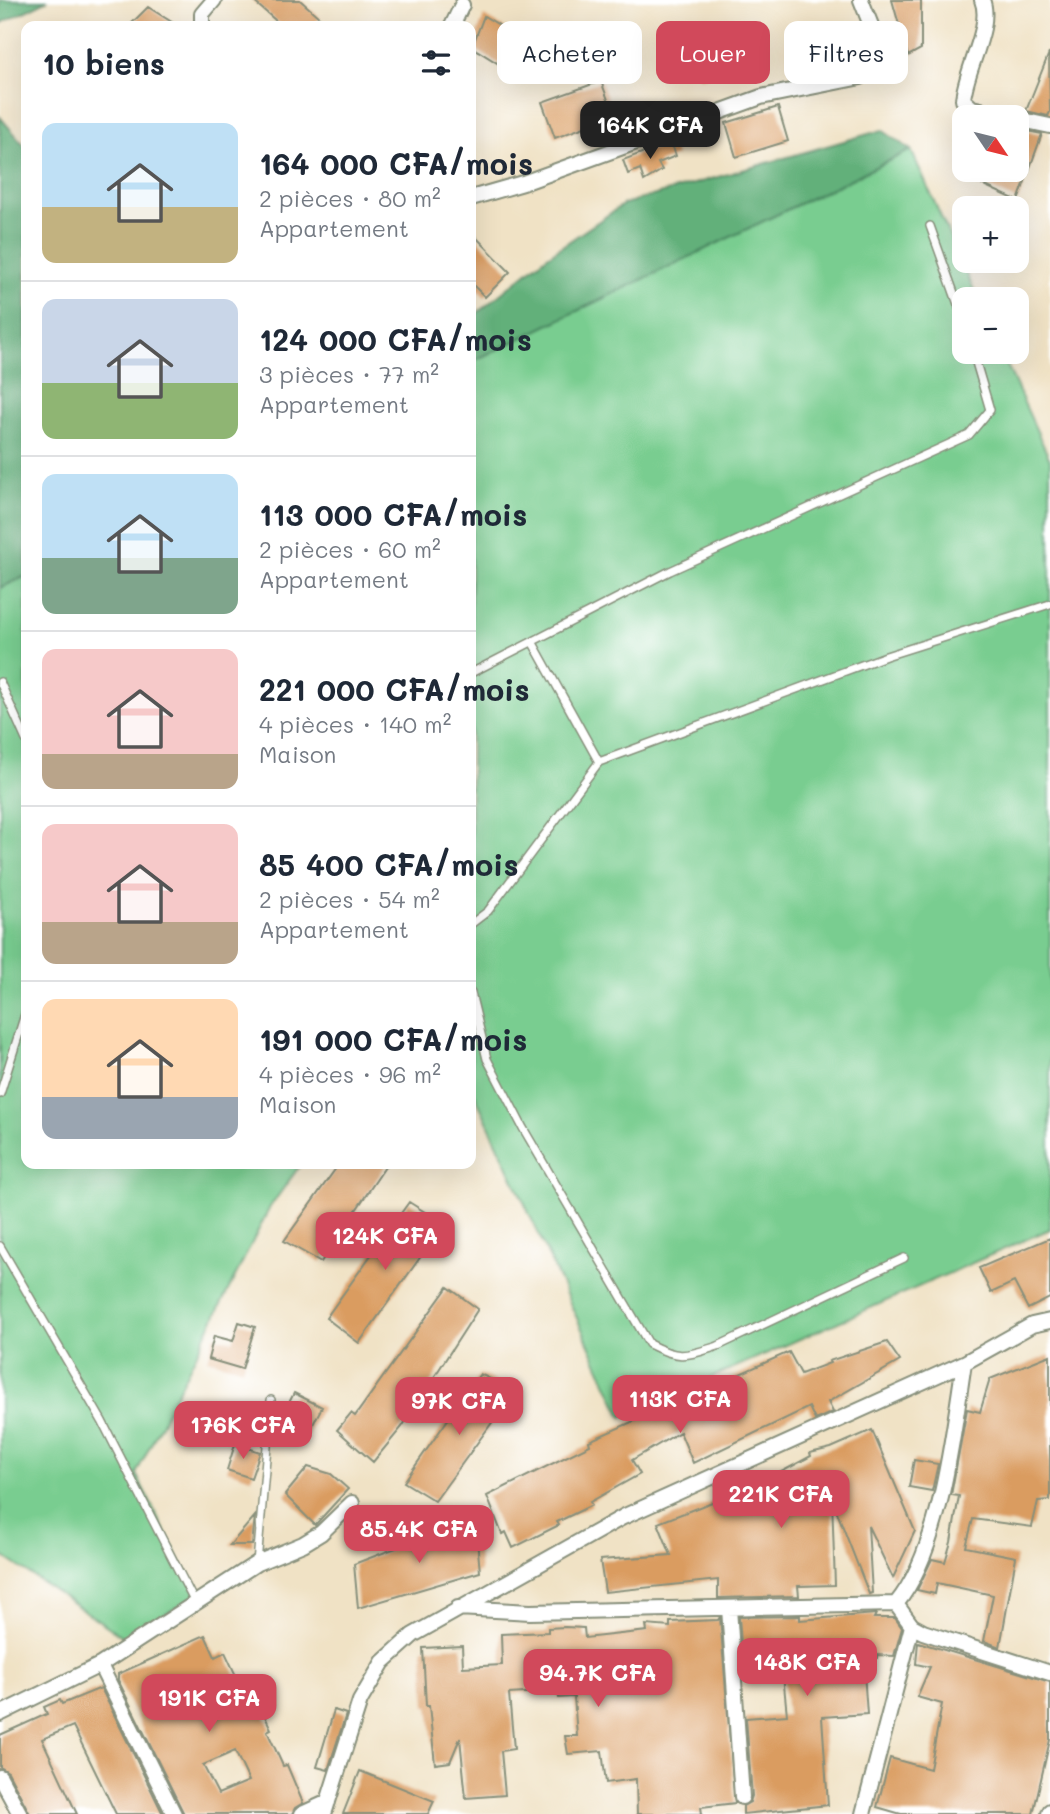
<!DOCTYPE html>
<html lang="fr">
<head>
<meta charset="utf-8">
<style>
  :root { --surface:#fff; --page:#f6f6f7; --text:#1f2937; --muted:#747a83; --line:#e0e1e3; --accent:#d1495b }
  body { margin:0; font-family:Mali,sans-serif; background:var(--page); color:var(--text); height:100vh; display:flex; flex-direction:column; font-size:26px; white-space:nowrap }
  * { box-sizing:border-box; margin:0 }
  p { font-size:23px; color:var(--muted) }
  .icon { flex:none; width:38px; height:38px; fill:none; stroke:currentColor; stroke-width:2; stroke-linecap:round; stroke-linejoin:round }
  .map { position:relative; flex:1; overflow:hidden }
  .details { position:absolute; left:21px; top:21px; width:455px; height:1148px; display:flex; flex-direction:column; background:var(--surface); border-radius:14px; box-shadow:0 7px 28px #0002 }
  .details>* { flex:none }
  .top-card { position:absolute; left:497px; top:21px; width:448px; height:63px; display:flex; gap:14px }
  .needle { width:46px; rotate:125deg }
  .buttons { position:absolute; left:952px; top:105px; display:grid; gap:14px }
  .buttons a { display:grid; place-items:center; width:77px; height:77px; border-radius:14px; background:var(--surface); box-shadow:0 7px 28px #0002; font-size:35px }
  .price { position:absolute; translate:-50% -60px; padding:0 16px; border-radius:14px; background:var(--accent); color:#fff; font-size:23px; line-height:46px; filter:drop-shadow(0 2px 4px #0008) }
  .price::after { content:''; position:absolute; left:50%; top:42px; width:21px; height:16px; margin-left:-10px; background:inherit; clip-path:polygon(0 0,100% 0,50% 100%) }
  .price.selected { background:#222; color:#fff }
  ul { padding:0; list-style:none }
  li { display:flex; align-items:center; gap:21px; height:175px; padding:0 21px }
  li+li { border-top:2px solid var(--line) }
  li span { display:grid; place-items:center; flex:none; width:196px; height:140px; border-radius:14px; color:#555 }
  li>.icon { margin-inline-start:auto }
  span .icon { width:84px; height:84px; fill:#fffc; stroke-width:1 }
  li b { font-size:30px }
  h2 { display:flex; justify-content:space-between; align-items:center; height:84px; padding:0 21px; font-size:30px }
  .tag { padding:0 24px; border-radius:14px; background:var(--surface); box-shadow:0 7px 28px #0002; font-size:24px; line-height:63px }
  .tag.selected { background:var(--accent); color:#fff }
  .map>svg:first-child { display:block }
</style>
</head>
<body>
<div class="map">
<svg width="1050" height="1814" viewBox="0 0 1050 1814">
  <rect width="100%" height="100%" fill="#fff"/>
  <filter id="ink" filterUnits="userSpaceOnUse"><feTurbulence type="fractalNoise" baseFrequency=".0143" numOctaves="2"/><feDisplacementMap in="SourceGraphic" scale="14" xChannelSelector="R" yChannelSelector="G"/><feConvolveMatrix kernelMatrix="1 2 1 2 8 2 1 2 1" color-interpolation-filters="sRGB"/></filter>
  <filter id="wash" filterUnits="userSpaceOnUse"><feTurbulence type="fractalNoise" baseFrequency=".00686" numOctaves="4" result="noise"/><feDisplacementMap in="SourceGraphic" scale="28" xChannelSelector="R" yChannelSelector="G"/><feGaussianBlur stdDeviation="1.57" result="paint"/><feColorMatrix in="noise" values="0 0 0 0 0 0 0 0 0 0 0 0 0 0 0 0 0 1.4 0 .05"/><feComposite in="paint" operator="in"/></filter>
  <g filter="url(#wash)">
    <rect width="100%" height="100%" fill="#f0e2c5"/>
    <path fill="#79cd90" stroke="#4c8562" stroke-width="2" d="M911,150L978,299H964V352H1001L1050,460V1229L622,1417L471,1086V362Z
      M26,576V1164H301L270,1207L136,1474L197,1595L125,1638L0,1554V588Z"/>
    <path fill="#62b07a" stroke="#407657" stroke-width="2" d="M0,0H48L0,24Z
      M0,117L26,147V576L0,588Z
      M882,130L911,150L471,362V318L546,257L624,204Z"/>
    <g id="blocks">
      <path fill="#da9c61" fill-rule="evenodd" d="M252,0H300L320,18L313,26H282Z
        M892,0H921V49L908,56Z
        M148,7L178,26H129Z
        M484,16L539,49L521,78L472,47Z
        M744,42L750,64L700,78L694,57Z
        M1049,53L1050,112L1048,116L1026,111Z
        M601,81L614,116L555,138L542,102Z
        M778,107L788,141L736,157L726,123Z
        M1017,129L1042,134L1018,201L981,184L986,170H1017Z
        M671,142L676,156L658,163L662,170L644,181L640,169L628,174L623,160Z
        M471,232L510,272L485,297L471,283Z
        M339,1164H387L321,1262L284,1241Z
        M409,1202L444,1224L359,1343L326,1318Z
        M1050,1238V1298L1028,1309L1014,1282L991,1293L979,1268Z
        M448,1287L478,1309L402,1427L373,1462L337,1430L351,1413L355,1416Z
        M239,1322L255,1327L242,1369L208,1359L214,1336L233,1341Z
        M887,1342L900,1361L828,1402L833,1412L815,1420L809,1407L693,1463L680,1432L632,1460L640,1474L590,1502L592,1505L557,1522L559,1525L513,1548L506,1532L502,1534L487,1496L590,1445L589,1441L789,1352L801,1374L830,1363L829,1361Z
        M1050,1355V1500L1038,1501L1032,1527L973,1519L966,1547L1016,1557L1000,1647L984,1641L993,1595L937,1583L935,1594L917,1590L932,1559L945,1562L951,1542L959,1496L951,1495L967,1409L980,1412L990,1379Z
        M480,1374L515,1391L435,1501L404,1482Z
        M294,1393L322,1407L305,1440L277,1426Z
        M872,1430L915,1531L893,1578L868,1526L872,1593L869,1594L832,1499L835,1585L798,1586L799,1596L718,1598V1580L605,1592L600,1560L671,1555L658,1523L761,1483L811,1456L810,1453L831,1448Z
        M235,1444L260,1452L251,1478L227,1470Z
        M914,1460L938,1464L932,1491L909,1487Z
        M308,1467L331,1474L348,1489L315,1525L285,1495Z
        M255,1516L252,1545H230Z
        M475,1518L480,1572L358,1608L354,1564Z
        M876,1614L874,1618H895L902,1628L894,1656L877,1655V1658L863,1659L867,1714L822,1717L828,1805L743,1814V1806L750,1802L752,1796L746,1718L787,1715L782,1665L743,1669L739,1617L800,1616V1620Z
        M720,1617L735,1803L701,1807L702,1814H637L636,1779L606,1783L602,1751L568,1754L565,1736H577L574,1697L559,1698L558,1691L509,1694L514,1749L501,1751L505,1795L466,1798L460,1738L450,1762L435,1764L429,1706H426L423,1648L462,1646L463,1667L502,1665L501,1634L548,1632V1628L565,1627L584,1628L585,1638L647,1631L646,1625L670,1627V1622L718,1620Z
        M205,1635L215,1657L225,1652L238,1680L244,1677L257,1708L260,1706L271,1729L267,1731L283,1766L287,1765L303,1803L295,1808L292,1814H184L118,1680V1674ZM235,1751L249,1781L218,1794L203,1765Z
        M918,1642L1050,1682V1740L1033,1814H901L877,1807L890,1758L930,1769L942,1704L917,1697L930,1667L916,1664Z
        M101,1688L163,1814H116L73,1726L42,1739L77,1814H30L8,1772L0,1767V1735L47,1714L44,1707L60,1700L62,1704Z
        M334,1710L346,1714L328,1770L317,1767Z
        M360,1771L434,1801L428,1814H343Z"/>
    </g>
  </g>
  <g filter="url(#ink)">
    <use href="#blocks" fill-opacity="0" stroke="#88907c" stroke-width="2"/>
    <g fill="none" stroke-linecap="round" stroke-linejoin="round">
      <defs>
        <path id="service" d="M930,226L964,321
          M533,643L599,762
          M471,673L670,571L969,435L990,410L973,352
          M0,682L26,740
          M471,924L488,911L599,762L886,656L1050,604
          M471,993L487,1059L523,1128L649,1344C680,1360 686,1356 718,1346L904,1258
          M0,1094L26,1011
          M0,1246L102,1421L195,1603
          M257,1563L271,1400"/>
        <path id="minor" d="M982,0C993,26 965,70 963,100L972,108L1011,117
          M202,26V14L214,0
          M452,26L462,5
          M1017,119L1050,126
          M471,198L523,183L761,97L861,77L875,63L876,38L861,0
          M896,1604C941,1550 953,1433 964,1363
          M458,1608L530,1612L896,1604L912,1626L923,1632L1050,1673
          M729,1608L742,1797
          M100,1665L174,1814
          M0,1714L100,1665L257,1563L303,1544L321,1533L352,1503
          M0,1777L20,1814
          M302,1814L328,1802
          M324,1814L360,1701L383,1662L413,1635L623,1517L964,1363L1032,1325L1050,1321
          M863,1814L912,1626
          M1049,1814L1050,1811"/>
      </defs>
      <use href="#service" stroke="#88907c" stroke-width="10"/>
      <use href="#minor" stroke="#88907c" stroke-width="18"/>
      <use href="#service" stroke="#fff" stroke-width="7"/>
      <use href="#minor" stroke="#fff" stroke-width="14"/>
    </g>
  </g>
</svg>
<div class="buttons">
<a><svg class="needle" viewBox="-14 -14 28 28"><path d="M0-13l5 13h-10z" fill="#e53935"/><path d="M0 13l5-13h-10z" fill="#747a83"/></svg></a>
<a>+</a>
<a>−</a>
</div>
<b class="price selected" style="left:650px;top:161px">164K CFA</b>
<b class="price" style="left:385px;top:1272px">124K CFA</b>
<b class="price" style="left:680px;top:1435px">113K CFA</b>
<b class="price" style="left:459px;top:1437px">97K CFA</b>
<b class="price" style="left:243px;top:1461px">176K CFA</b>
<b class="price" style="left:781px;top:1530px">221K CFA</b>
<b class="price" style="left:419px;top:1565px">85.4K CFA</b>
<b class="price" style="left:807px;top:1698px">148K CFA</b>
<b class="price" style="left:598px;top:1709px">94.7K CFA</b>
<b class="price" style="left:209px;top:1734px">191K CFA</b>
<div class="top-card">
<a class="tag">Acheter</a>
<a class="tag selected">Louer</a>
<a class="tag">Filtres</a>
</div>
<section class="details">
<h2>10 biens<svg class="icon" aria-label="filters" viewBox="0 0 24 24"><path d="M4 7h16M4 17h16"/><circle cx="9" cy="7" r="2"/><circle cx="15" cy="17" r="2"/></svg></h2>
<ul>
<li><span style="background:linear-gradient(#bfe0f5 60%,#c2b280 0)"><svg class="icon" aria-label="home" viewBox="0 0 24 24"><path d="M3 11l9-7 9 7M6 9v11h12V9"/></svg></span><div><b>164 000 CFA/mois</b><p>2 pièces · 80 m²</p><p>Appartement</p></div></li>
<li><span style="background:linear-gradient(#c9d6e8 60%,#8fb573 0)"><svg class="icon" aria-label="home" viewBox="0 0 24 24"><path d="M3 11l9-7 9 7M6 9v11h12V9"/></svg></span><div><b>124 000 CFA/mois</b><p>3 pièces · 77 m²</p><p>Appartement</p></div></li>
<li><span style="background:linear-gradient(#bfe0f5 60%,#7fa58c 0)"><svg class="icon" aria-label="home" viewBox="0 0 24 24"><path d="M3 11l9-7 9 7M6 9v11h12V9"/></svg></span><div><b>113 000 CFA/mois</b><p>2 pièces · 60 m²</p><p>Appartement</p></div></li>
<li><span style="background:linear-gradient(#f6c9c9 75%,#b9a48a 0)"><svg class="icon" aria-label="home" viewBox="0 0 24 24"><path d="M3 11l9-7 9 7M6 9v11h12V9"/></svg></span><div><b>221 000 CFA/mois</b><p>4 pièces · 140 m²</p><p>Maison</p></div></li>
<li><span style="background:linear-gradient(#f6c9c9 70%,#b9a48a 0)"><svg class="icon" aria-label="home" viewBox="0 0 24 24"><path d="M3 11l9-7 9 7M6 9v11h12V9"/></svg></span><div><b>85 400 CFA/mois</b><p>2 pièces · 54 m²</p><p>Appartement</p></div></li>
<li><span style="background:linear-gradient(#ffd9b3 70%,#9aa5b1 0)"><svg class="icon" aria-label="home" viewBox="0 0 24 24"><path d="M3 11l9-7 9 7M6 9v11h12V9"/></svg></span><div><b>191 000 CFA/mois</b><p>4 pièces · 96 m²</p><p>Maison</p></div></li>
</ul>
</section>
</div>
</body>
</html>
